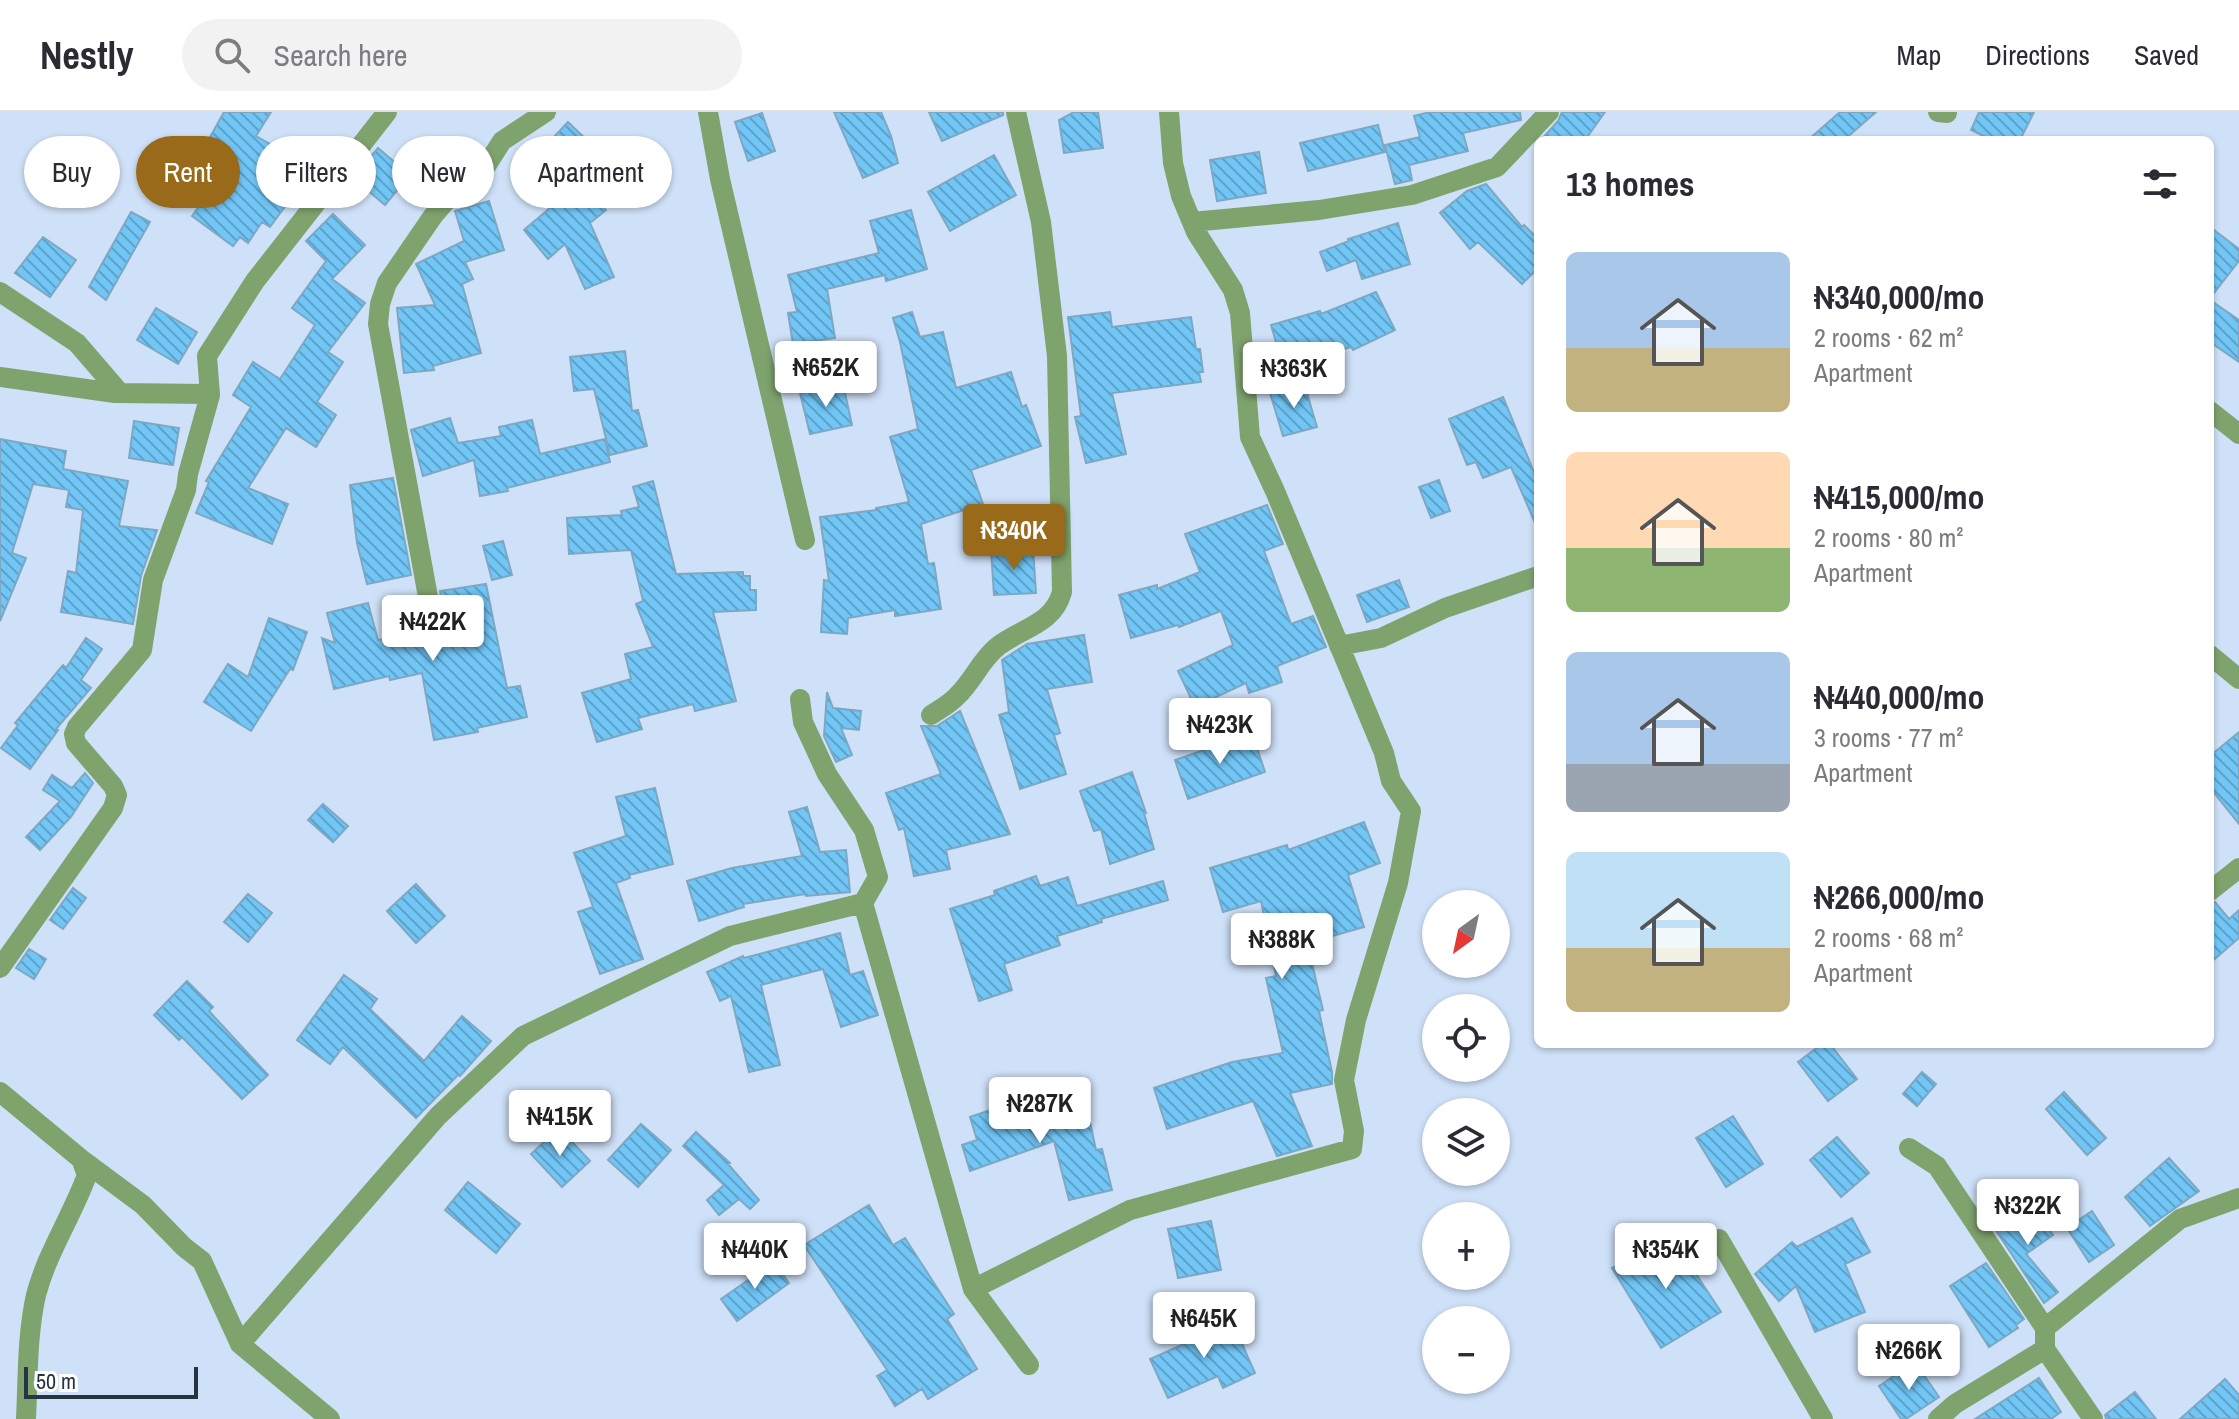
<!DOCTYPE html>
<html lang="en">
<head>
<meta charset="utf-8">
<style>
  :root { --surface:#fff; --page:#f2f2f3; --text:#2b2b33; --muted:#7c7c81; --line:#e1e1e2; --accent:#986a1a }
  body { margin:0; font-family:"Archivo Narrow",sans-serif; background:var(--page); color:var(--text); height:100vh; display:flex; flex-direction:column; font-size:30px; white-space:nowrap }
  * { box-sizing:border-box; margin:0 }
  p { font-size:26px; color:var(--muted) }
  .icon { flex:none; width:44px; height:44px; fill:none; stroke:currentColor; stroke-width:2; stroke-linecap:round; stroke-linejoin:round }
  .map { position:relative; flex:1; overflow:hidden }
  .drawer { position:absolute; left:1534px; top:24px; width:680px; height:912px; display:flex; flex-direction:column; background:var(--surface); border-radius:12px; box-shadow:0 2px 6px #0004 }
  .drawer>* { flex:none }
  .guide { position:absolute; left:24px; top:24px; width:760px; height:72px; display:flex; gap:16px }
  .needle { width:52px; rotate:213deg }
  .fabs { position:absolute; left:1422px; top:778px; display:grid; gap:16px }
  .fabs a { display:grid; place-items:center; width:88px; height:88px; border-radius:50%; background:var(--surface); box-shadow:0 2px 6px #0004; font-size:40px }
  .scale { position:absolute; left:24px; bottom:20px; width:174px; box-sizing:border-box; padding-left:8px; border:4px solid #283342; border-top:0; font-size:22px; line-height:28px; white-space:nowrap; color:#283342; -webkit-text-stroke:6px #fff; paint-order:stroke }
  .price { position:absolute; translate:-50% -68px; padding:0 18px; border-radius:8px; background:#fff; color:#222; font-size:26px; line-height:52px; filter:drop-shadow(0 2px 4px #0008) }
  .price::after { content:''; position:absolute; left:50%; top:48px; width:24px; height:18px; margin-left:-12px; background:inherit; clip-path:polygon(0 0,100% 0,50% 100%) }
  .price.active { background:var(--accent); color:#fff }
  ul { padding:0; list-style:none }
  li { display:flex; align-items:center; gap:24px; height:200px; padding:0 32px }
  li span { display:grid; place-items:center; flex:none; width:224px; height:160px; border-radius:12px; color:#555 }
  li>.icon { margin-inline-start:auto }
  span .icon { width:96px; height:96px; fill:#fffc; stroke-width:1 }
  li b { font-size:34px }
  h2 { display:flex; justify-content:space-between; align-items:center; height:96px; padding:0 32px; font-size:34px }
  .pill { padding:0 28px; border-radius:36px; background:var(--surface); box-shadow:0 2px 6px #0004; font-size:28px; line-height:72px }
  .pill.active { background:var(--accent); color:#fff }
  header { display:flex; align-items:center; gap:48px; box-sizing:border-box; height:112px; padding:0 40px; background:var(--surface); border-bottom:2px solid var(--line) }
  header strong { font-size:38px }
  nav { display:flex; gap:44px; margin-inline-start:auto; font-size:28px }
  .search { width:560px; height:72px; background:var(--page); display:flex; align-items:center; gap:20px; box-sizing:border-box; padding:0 28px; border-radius:44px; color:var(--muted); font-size:30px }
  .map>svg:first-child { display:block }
</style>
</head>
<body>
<header>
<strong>Nestly</strong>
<div class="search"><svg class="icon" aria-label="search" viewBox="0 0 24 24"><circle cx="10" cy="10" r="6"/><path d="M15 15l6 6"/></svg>Search here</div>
<nav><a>Map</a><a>Directions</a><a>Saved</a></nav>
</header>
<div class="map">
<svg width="2239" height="1307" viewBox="0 0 2239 1307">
  <defs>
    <pattern id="building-back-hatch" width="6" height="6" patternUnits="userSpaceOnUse" patternTransform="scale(2)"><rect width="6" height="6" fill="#72c6f6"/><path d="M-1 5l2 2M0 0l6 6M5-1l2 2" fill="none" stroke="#5ea1c9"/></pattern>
  </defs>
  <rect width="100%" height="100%" fill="#cfe1f8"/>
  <path fill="url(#building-back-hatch)" stroke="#7ca8c3" stroke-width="2" d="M224,0H271L256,24L284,40L283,42L309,62L270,115L262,110L248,131L240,125L233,134L192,104L230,52L204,36Z
    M834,0H881L891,24L898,51L863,66Z
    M929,0H1003V3L942,29Z
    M1074,0H1098L1103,36L1064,41L1059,8Z
    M1430,0H1520L1521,8L1463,21L1468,39L1409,53L1412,68L1395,72L1385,33L1420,25L1414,4Z
    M1562,0H1605L1585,28H1541L1558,9Z
    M1840,0H1876L1844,28H1808Z
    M1979,0H2034L2020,28H1992L1971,18Z
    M762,1L775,39L748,49L735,10Z
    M568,10L594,35L565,67L538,42Z
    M1378,13L1385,40L1308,59L1300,31Z
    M378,36L410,63L385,93L353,66Z
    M1259,40L1266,81L1217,89L1210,48Z
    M994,43L1016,83L950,119L928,80Z
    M582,69L606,98L590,111L614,165L585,177L565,132L548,147L524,118Z
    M1486,72L1522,115L1524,113L1538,127V156L1522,172L1478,130L1470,137L1440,101L1467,79Z
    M489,89L504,138L465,150L473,167L462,172L481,241L433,254L434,258L404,261L397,196L435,193L416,152L464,129L455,99Z
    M911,98L927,157L886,169L885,163L827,177L835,226L793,232L788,201L797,200L788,163L879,141L870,109Z
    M131,100L150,110L106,188L89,175Z
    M333,102L365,133L332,167L365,191L328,240L343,250L317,290L336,303L316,335L286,316L248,376L288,392L272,432L196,401L209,370L206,369L251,295L233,283L253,250L280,267L315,213L292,196L326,149L306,129Z
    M1398,111L1410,152L1362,167L1356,148L1327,159L1320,140L1349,129L1348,127Z
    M2210,115L2239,137V149L2210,186Z
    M43,125L76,148L50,185L15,161Z
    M1376,180L1395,218L1353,238L1351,235L1283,254L1271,213L1320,199L1321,202Z
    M2210,188L2239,208V250L2210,230Z
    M156,196L197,220L178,252L137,228Z
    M912,200L920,225L943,220L956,276L1011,260L1022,295L1026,293L1041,334L971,358L983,392L921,412L928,452L934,451L941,497L895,504V498L848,506L847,522L821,520L824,468L829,469L820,405L876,398V396L909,390L890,325L918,317L900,230L893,206Z
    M1110,200L1112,215L1191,205L1196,237H1200L1203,260H1199L1201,270L1112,281L1126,342L1086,351L1075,305L1081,304L1068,205Z
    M625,239L632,299L638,298L647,334L610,343L594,277L574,279L570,245Z
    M1304,271L1317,315L1283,324L1270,281Z
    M843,272L852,313L810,322L800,281Z
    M1503,285L1538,370V418L1511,355L1483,366L1476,350L1467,353L1449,307Z
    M450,306L458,331L501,324L499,315L532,308L540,342L605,327L610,350L507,376L508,379L480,384L474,348L423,364L411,318Z
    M134,309L179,316L173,353L129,346Z
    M0,327L66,339L63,357L128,369L119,414L157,418L141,464L133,512L61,500L68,459L76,461L83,398L66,395L69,378L33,372L12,441L26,446L0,509Z
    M393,366L411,463L367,472L357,431L350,373Z
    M1439,368L1450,399L1431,406L1419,375Z
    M653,369L676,462L743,460V464H750V478H756V498L713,500L736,589L695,599L693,592L638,606L642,617L597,630L582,581L631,567L625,542L653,535L636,492L643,489L631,438L569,442L567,406L622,403L621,399L639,395L633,375Z
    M1267,393L1283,432L1264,439L1291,512L1313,504L1326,535L1277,554L1282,570L1249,581L1246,571L1195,595L1178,559L1233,533L1221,499L1179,515L1178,513L1131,526L1119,483L1157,473V477L1200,460L1185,422Z
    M503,429L512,463L492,468L483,434Z
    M1033,436L1036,481L994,483L991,438Z
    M1399,468L1409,495L1367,510L1357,483Z
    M486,472L507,576L520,574L527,605L477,616L478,620L434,628L422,561L390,568L389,564L334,577L322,526L335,531L327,501L368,491L378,528L421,520L426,532L437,536L444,532L448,521L440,479Z
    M269,506L307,520L293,558L290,557L251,619L204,590L228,552L248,565Z
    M1084,523L1092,570L1047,577L1060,621L1054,623L1066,662L1020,677L999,603L1009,600L1002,548L1027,532Z
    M86,526L102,537L81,568L91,576L56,617L58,618L30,657L1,636L18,613L15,611L63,553L66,556Z
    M827,580L833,596L861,599L859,618L841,616L852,643L836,650L824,624Z
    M960,599L1010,722L946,738L950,757L914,764L904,716L899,718L886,681L941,662L921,614H937Z
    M2239,620V712L2210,676V644Z
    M1252,621L1265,660L1188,687L1175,648Z
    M1132,660L1146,701H1144L1154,737L1110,752L1101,717L1094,719L1080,679Z
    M85,661L93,671L71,705L40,738L26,725L60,689L43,678L52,663L72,676Z
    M655,676L673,752L629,763L630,766L616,771L643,847L600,862L578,800L593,795L574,741L626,724L616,685Z
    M323,692L348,714L333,730L308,708Z
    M807,695L820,740L846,738L850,780L806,784L805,782L743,792L744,795L699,809L687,769L732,756L802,744L789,700Z
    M1364,710L1380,751L1348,763L1364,815L1311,830L1313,838L1309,839L1323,898L1319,899L1332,960V972L1290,981L1312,1034L1277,1044L1253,989L1167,1017L1154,976L1232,950L1283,941L1266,866L1276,864L1261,789L1223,800L1210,756L1287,733L1288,738Z
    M1036,764L1040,774L1068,765L1077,794L1163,769L1168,788L1101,807L1102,810L1057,824L1060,833L1004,852L1012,878L979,889L950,797L995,783L994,779Z
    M416,772L445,804L416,831L387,799Z
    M73,776L86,786L63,817L50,808Z
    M248,782L272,801L248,830L224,810Z
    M2215,790L2229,807L2239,798V826L2210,851V792Z
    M840,821L850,863L863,859L878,903L841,915L823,857L761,873L780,953L749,960L731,884L720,889L707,860L743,844L744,846Z
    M29,837L46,847L34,867L16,856Z
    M344,863L377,887L370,897L424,949L462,904L491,929L460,964L458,963L416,1006L343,935L330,952L297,928Z
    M187,869L213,895L209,899L268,963L242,987L182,925L179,928L154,903Z
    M1822,932H1830L1857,967L1828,989L1798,950Z
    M1922,960L1936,972L1917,994L1903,982Z
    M2064,980L2106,1026L2087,1043L2046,997Z
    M1035,983L1044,1012L1077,1004L1079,1012L1090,1010L1096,1038L1102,1037L1112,1078L1069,1088L1054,1029L970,1059L962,1033L977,1028L970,1005Z
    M1733,1004L1763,1052L1726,1075L1696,1026Z
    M641,1012L671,1038L638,1075L608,1048Z
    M559,1016L590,1049L562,1075L531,1042Z
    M696,1020L730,1051L728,1052L759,1088L750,1097L739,1087L719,1103L707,1088L724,1073L683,1034Z
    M1837,1025L1869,1061L1841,1085L1810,1048Z
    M2169,1046L2199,1079L2150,1114L2125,1085Z
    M468,1070L520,1112L496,1141L445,1098Z
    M2030,1092L2053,1123L2026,1142L2058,1180L2044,1191L1995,1117Z
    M869,1093L893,1133L905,1126L954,1202L947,1207L977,1257L928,1287L922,1277L895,1294L877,1264L887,1258L804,1133Z
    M2092,1099L2114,1133L2089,1150L2067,1116Z
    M1852,1106L1870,1140L1845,1152L1865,1200L1815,1220L1796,1174L1779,1189L1755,1162L1792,1130L1797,1135Z
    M1211,1109L1221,1158L1178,1166L1168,1117Z
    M1669,1121L1721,1200L1661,1236L1612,1156Z
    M774,1150L789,1171L737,1209L721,1187Z
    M1986,1151L2024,1207L2016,1213L2018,1216L1989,1235L1950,1174Z
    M1230,1205L1255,1261L1223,1276L1218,1264L1168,1286L1150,1247L1200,1225L1198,1220Z
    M1915,1250L1939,1285L1906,1307H1901L1879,1274Z
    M2039,1266L2061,1300L2051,1307H1975Z
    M2225,1267L2239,1283V1307H2180Z
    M2135,1280L2156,1307H2106L2105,1303Z"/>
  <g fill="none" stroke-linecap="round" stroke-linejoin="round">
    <path stroke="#7fa36d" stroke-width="20" d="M708,0L720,67L805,428
      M1938,0L1947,1
      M1192,110L1319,98L1412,83L1497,55L1549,0
      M0,180L77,231L120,281
      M0,265L115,281L209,282
      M2210,299L2239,322
      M435,523L378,212L380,192L387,171L433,104L445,90L470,72L483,59L502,29L546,0
      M1339,534L1381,526L1445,496L1538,464
      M2210,543L2239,567
      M800,587L803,610L827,662L864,718L878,765L863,791L973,1177L1029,1253
      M931,603C940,597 950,592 957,584C973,569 980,549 997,535C1021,516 1053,513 1062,480L1057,244L1041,110L1016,0
      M2210,779L2239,756
      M0,856L113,696L117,683L113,674L76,631L74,622L77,615L142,538L153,468L186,378L188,362L210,283L207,244L255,169L387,0
      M0,980L81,1047L143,1093L184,1135L202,1149L240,1232L330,1307
      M1909,1036L1937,1054L2045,1216V1237
      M1719,1127L1823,1307
      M973,1177L1130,1098L1352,1037L1354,1019L1344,968L1356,908L1398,771L1411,699L1391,669L1384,641L1275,379L1250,325L1240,201L1233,178L1196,120L1181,84L1173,51L1169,0
      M2045,1216L2180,1107L2239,1086
      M240,1232L438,1004L523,924L730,824L863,791
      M26,1307C28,1266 27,1223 36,1183C47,1141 72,1104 87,1063L81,1047
      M1938,1307L1955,1292L2045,1237L2093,1307"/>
  </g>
</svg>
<div class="fabs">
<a><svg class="needle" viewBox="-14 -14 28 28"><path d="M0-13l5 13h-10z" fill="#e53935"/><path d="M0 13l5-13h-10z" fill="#7c7c81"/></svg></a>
<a><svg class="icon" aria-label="locate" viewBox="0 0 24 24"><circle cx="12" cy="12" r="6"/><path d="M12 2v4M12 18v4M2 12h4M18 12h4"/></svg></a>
<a><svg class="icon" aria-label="layers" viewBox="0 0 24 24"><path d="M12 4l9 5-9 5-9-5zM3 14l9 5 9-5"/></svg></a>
<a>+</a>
<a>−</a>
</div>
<div class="scale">50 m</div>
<b class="price" style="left:826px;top:297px">₦652K</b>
<b class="price" style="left:1294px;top:298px">₦363K</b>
<b class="price active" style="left:1014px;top:460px">₦340K</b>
<b class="price" style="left:433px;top:551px">₦422K</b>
<b class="price" style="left:1220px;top:654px">₦423K</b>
<b class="price" style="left:1282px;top:869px">₦388K</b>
<b class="price" style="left:1040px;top:1033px">₦287K</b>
<b class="price" style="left:560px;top:1046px">₦415K</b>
<b class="price" style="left:2028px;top:1135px">₦322K</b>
<b class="price" style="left:755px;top:1179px">₦440K</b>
<b class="price" style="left:1666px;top:1179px">₦354K</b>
<b class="price" style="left:1204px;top:1248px">₦645K</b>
<b class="price" style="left:1909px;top:1280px">₦266K</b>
<div class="guide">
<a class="pill">Buy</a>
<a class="pill active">Rent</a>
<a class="pill">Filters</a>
<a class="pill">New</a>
<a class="pill">Apartment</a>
</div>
<section class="drawer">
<h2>13 homes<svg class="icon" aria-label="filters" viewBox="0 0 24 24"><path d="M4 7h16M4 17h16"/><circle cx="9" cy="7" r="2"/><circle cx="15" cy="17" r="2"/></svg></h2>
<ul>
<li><span style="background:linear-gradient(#a9c7e8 60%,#c2b280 0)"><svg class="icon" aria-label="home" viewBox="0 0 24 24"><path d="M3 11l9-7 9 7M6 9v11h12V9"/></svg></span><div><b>₦340,000/mo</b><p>2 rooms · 62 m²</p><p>Apartment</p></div></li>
<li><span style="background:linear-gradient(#ffd9b3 60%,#8fb573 0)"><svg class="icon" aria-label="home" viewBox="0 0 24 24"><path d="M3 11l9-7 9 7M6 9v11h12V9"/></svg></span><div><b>₦415,000/mo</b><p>2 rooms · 80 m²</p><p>Apartment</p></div></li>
<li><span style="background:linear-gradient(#a9c7e8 70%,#9aa5b1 0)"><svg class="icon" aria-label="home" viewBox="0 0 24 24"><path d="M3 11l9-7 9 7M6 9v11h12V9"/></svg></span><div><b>₦440,000/mo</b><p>3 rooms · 77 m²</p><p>Apartment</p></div></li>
<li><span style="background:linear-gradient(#bfe0f5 60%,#c2b280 0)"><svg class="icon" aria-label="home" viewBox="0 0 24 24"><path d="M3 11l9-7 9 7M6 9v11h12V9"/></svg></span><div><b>₦266,000/mo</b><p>2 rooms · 68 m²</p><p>Apartment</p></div></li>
</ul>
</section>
</div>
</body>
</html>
